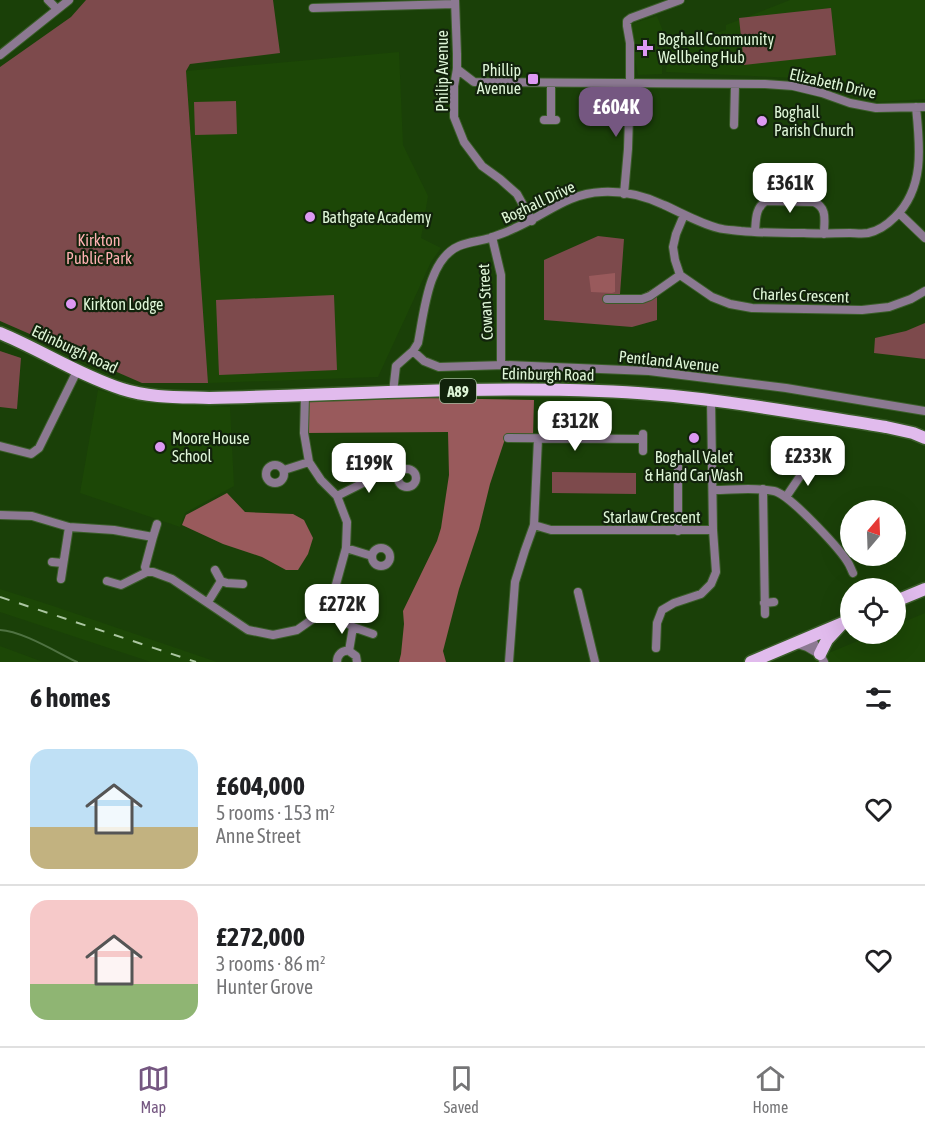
<!DOCTYPE html>
<html lang="en">
<head>
<meta charset="utf-8">
<style>
  :root { --surface:#fff; --page:#f6f6f6; --text:#202124; --muted:#757577; --line:#e0e0e0; --accent:#755781 }
  body { margin:0; font-family:"Asap Condensed",sans-serif; background:var(--page); color:var(--text); height:100vh; display:flex; flex-direction:column; font-size:22px; white-space:nowrap }
  * { box-sizing:border-box; margin:0 }
  p { font-size:20px; color:var(--muted) }
  .icon { flex:none; width:33px; height:33px; fill:none; stroke:currentColor; stroke-width:2; stroke-linecap:round; stroke-linejoin:round }
  .map { position:relative; height:662px; overflow:hidden }
  .drawer { display:flex; flex-direction:column; background:var(--surface); flex:1 }
  .drawer>* { flex:none }
  .needle { width:39px; rotate:19deg }
  .buttons { position:absolute; left:840px; top:500px; display:grid; gap:12px }
  .buttons a { display:grid; place-items:center; width:66px; height:66px; border-radius:50%; background:var(--surface); box-shadow:0 6px 24px #0002; font-size:30px }
  .price { position:absolute; translate:-50% -51px; padding:0 14px; border-radius:12px; background:#fff; color:#222; font-size:20px; line-height:39px; filter:drop-shadow(0 2px 3px #0008) }
  .price::after { content:''; position:absolute; left:50%; top:36px; width:18px; height:14px; margin-left:-9px; background:inherit; clip-path:polygon(0 0,100% 0,50% 100%) }
  .price.current { background:var(--accent); color:#fff }
  ul { padding:0; list-style:none }
  li { display:flex; align-items:center; gap:18px; height:150px; padding:0 30px }
  li+li { border-top:2px solid var(--line) }
  li span { display:grid; place-items:center; flex:none; width:168px; height:120px; border-radius:18px; color:#555 }
  li>.icon { margin-inline-start:auto }
  span .icon { width:72px; height:72px; fill:#fffc; stroke-width:1 }
  li b { font-size:26px }
  h2 { display:flex; justify-content:space-between; align-items:center; height:72px; padding:0 30px; font-size:26px }
  .tab-bar { display:flex; justify-content:space-around; align-items:center; height:84px; border-top:2px solid var(--line); background:var(--surface); font-size:16px; color:var(--muted) }
  .tab-bar a { display:grid; justify-items:center; gap:3px }
  .tab-bar .current { color:var(--accent) }
  .map>svg:first-child { display:block }
</style>
</head>
<body>
<div class="map">
<svg width="925" height="662" viewBox="0 0 925 662">
  <rect width="100%" height="100%" fill="#1a4008"/>
  <path fill="#1c4706" d="M790,0H925V99L880,102L796,78L666,72L669,40L684,42L726,30V25Z
    M657,16L663,31L662,74L638,75L630,35L631,24Z
    M399,52L403,145L428,196L421,238L441,248L431,262L378,377L208,383L186,71Z
    M98,390L133,399L173,404L230,407L234,486L185,513L180,527L80,493Z
    M0,589L53,606L217,662H151L0,612Z
    M925,613V662H815L814,659L877,633H896V625Z
    M0,646L43,662H0Z"/>
  <path fill="#7d4a4c" d="M86,0H273L280,53L190,64L186,71L208,383H142L0,321V67L71,17Z
    M831,8L836,55L744,65L739,18Z
    M236,101L237,134L195,135L194,102Z
    M598,236L624,239L620,294H643L657,286V320L632,327L544,320V260Z
    M334,295L337,370L219,375L216,300Z
    M925,323V359L874,353L875,338L906,331Z
    M0,351L21,358L17,409L0,407Z
    M552,472L636,473V494L552,493Z"/>
  <path fill="#995a5c" d="M615,273V292L612,293L591,292L589,276Z
    M305,396L534,400L533,436H506L490,484L479,529L459,589L443,651L446,662H399L401,654L404,624L403,611L437,541L441,528L449,475L448,432L304,433Z
    M227,493L245,512L293,514L304,520L313,538L308,554L298,570H286L262,557L223,544L182,525L186,515Z"/>
  <g fill="none" stroke-linecap="round" stroke-linejoin="round">
    <path stroke="#4f7242" stroke-width="2" d="M0,630C22,631 56,652 77,662"/>
    <defs>
      <path id="street" d="M48,0L57,9
        M455,0L457,54V69L454,86V117L464,142L482,166L500,179L517,194L532,221
        M313,8L454,4
        M0,55L69,0
        M457,69L474,82L765,84L793,86L822,93L850,103L876,108L925,107
        M544,120H556
        M551,120V83
        M734,125L735,85
        M624,194L628,149L630,84V43L627,26V21L631,18L680,0
        M900,214L925,238
        M684,215L676,234L673,247L675,260L680,275L712,297L730,304L752,308L862,310L889,307L911,299L925,291
        M755,232C756,220 755,208 766,201L814,202C828,208 824,221 824,234
        M492,237L501,275V365
        M607,299H642L650,296L680,275
        M413,351L424,361L439,367L505,365L649,371L786,388L925,411
        M393,392L396,366L413,351L418,343C424,313 428,259 459,246C468,242 480,241 490,238C498,235 507,232 515,228C545,215 568,193 602,192C623,191 645,196 664,205C682,213 699,223 718,228C725,230 733,230 741,231C762,233 783,233 804,233C819,234 835,233 850,233C855,233 862,234 868,233C878,231 888,224 895,217C925,188 920,146 916,107
        M643,434V451
        M508,438L643,439
        M0,446L31,454L39,448L77,371
        M266 474a9 9 0 1 1 18 0a9 9 0 1 1-18 0Z
        M398 478a9 9 0 1 1 18 0a9 9 0 1 1-18 0Z
        M284,470L309,462
        M763,489L765,614
        M713,490C733,490 755,487 774,491C789,494 837,546 847,561C850,565 851,569 853,573
        M337,496L363,483L371,477L380,475L398,478
        M786,497L809,463
        M0,515L32,516L69,527L114,530L153,537L145,567L147,572H153L172,579L248,630L273,635L297,630L327,609L332,599L346,548L347,522L337,496L321,480L309,462L304,433L305,396
        M534,525L551,530H713L711,400
        M678,531V459
        M153,537L157,524
        M346,548L372,556
        M372 557a9 9 0 1 1 18 0a9 9 0 1 1-18 0Z
        M52,562L63,563
        M61,579L69,527
        M107,581L121,585L147,572
        M221,581L227,583L243,584
        M578,592L595,662
        M208,602L221,581L215,570
        M764,603L774,602
        M327,609L353,627L373,634
        M810,636L824,662
        M794,643L807,647L819,654
        M656,648L657,623L662,610L674,603L701,594L711,584L716,572L713,530
        M349,651L353,627
        M349,651L356,656L357,662
        M337,662C337,655 342,650 349,651
        M509,662L515,582L525,550L534,525L538,439"/>
      <path id="primary" d="M0,333C41,350 79,375 122,389C150,398 180,397 209,398C339,395 469,386 599,391C695,394 791,412 886,427L913,433L925,438
        M896,601L925,589
        M820,654L827,640L840,626
        M751,662L850,620"/>
    </defs>
    <use href="#street" stroke="#3a5d29" stroke-width="10"/>
    <use href="#primary" stroke="#3a5d29" stroke-width="15"/>
    <use href="#street" stroke="#8c7992" stroke-width="8"/>
    <use href="#primary" stroke="#e1bbed" stroke-width="12"/>
    <path stroke="#abc6a1" stroke-width="2" stroke-dasharray="10 10" stroke-linecap="butt" d="M0,597L196,662"/>
  </g>
  <g fill="#dd99f3" stroke="#12230c" stroke-width="2">
    <path d="M642 39h6v6h6v6h-6v6h-6v-6h-6v-6h6z"/>
    <rect x="527" y="73" width="12" height="12" rx="3"/>
    <circle cx="762" cy="121" r="6"/>
    <circle cx="310" cy="217" r="6"/>
    <circle cx="71" cy="304" r="6"/>
    <circle cx="694" cy="438" r="6"/>
    <circle cx="160" cy="447" r="6"/>
  </g>
  <g text-anchor="middle" dominant-baseline="central" stroke-width="4.5" stroke-linejoin="round" paint-order="stroke">
    <rect fill="#12230c" stroke="#a2b79b" stroke-width="1.5" x="440" y="379" width="36" height="24" rx="4.5"/>
    <g font-size="15" font-weight="bold" fill="#dff6d8">
      <text x="458" y="391">A89</text>
    </g>
    <g font-size="16" fill="#dff6d8" stroke="#12230c" text-anchor="start">
      <text x="658" y="39">Boghall Community<tspan x="658" dy="18">Wellbeing Hub</tspan></text>
      <text x="521" y="70" text-anchor="end">Phillip<tspan x="521" dy="18">Avenue</tspan></text>
      <text x="774" y="112">Boghall<tspan x="774" dy="18">Parish Church</tspan></text>
      <text x="322" y="217">Bathgate Academy</text>
      <text x="83" y="304">Kirkton Lodge</text>
      <text x="172" y="438">Moore House<tspan x="172" dy="18">School</tspan></text>
      <text x="694" y="457" text-anchor="middle">Boghall Valet<tspan x="694" dy="18">&amp; Hand Car Wash</tspan></text>
    </g>
    <g font-size="16" fill="#dff6d8" stroke="#12230c">
      <text transform="translate(442 71) rotate(-90)">Philip Avenue</text>
      <text transform="translate(833 83) rotate(13)">Elizabeth Drive</text>
      <text transform="translate(538 202) rotate(-25)">Boghall Drive</text>
      <text transform="translate(801 295) rotate(2)">Charles Crescent</text>
      <text transform="translate(485 302) rotate(-93)">Cowan Street</text>
      <text transform="translate(75 349) rotate(25)">Edinburgh Road</text>
      <text transform="translate(669 361) rotate(6)">Pentland Avenue</text>
      <text transform="translate(548 374) rotate(1)">Edinburgh Road</text>
      <text x="652" y="517">Starlaw Crescent</text>
    </g>
    <g font-size="16" fill="#feb1b2" stroke="#12230c">
      <text x="99" y="240">Kirkton<tspan x="99" dy="18">Public Park</tspan></text>
    </g>
  </g>
</svg>
<div class="buttons">
<a><svg class="needle" viewBox="-14 -14 28 28"><path d="M0-13l5 13h-10z" fill="#e53935"/><path d="M0 13l5-13h-10z" fill="#757577"/></svg></a>
<a><svg class="icon" aria-label="locate" viewBox="0 0 24 24"><circle cx="12" cy="12" r="6"/><path d="M12 2v4M12 18v4M2 12h4M18 12h4"/></svg></a>
</div>
<b class="price current" style="left:616px;top:138px">£604K</b>
<b class="price" style="left:790px;top:214px">£361K</b>
<b class="price" style="left:575px;top:452px">£312K</b>
<b class="price" style="left:808px;top:487px">£233K</b>
<b class="price" style="left:369px;top:494px">£199K</b>
<b class="price" style="left:342px;top:635px">£272K</b>
</div>
<section class="drawer">
<h2>6 homes<svg class="icon" aria-label="filters" viewBox="0 0 24 24"><path d="M4 7h16M4 17h16"/><circle cx="9" cy="7" r="2"/><circle cx="15" cy="17" r="2"/></svg></h2>
<ul>
<li><span style="background:linear-gradient(#bfe0f5 65%,#c2b280 0)"><svg class="icon" aria-label="home" viewBox="0 0 24 24"><path d="M3 11l9-7 9 7M6 9v11h12V9"/></svg></span><div><b>£604,000</b><p>5 rooms · 153 m²</p><p>Anne Street</p></div><svg class="icon" aria-label="heart" viewBox="0 0 24 24"><path d="M12 20l-8-8c-3-5 5-10 8-4 3-6 11-1 8 4z"/></svg></li>
<li><span style="background:linear-gradient(#f6c9c9 70%,#8fb573 0)"><svg class="icon" aria-label="home" viewBox="0 0 24 24"><path d="M3 11l9-7 9 7M6 9v11h12V9"/></svg></span><div><b>£272,000</b><p>3 rooms · 86 m²</p><p>Hunter Grove</p></div><svg class="icon" aria-label="heart" viewBox="0 0 24 24"><path d="M12 20l-8-8c-3-5 5-10 8-4 3-6 11-1 8 4z"/></svg></li>
</ul>
</section>
<nav class="tab-bar">
<a class="current"><svg class="icon" aria-label="map" viewBox="0 0 24 24"><path d="M3 6l6-2 6 2 6-2v14l-6 2-6-2-6 2zM9 4v14M15 6v14"/></svg>Map</a>
<a><svg class="icon" aria-label="saved" viewBox="0 0 24 24"><path d="M7 4h10v16l-5-4-5 4z"/></svg>Saved</a>
<a><svg class="icon" aria-label="home" viewBox="0 0 24 24"><path d="M3 11l9-7 9 7M6 9v11h12V9"/></svg>Home</a>
</nav>
</body>
</html>
